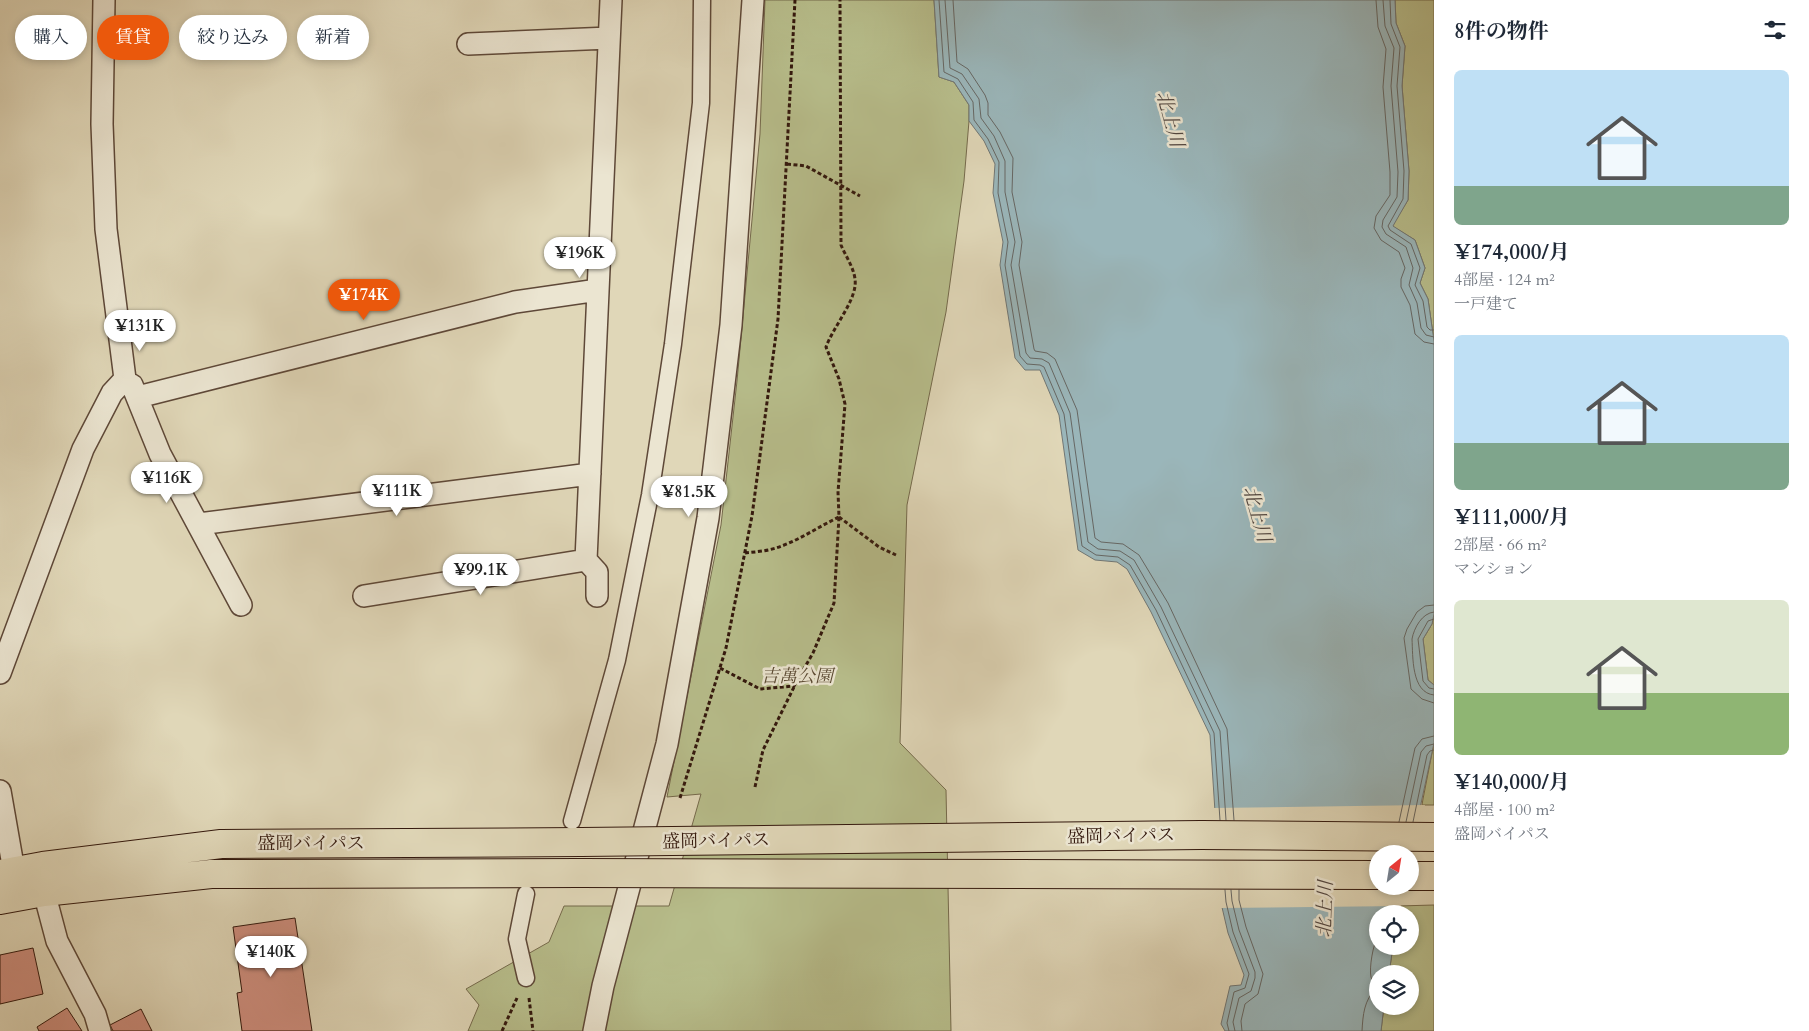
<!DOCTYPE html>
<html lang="ja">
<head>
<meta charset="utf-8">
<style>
  :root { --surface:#fff; --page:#f6f6f7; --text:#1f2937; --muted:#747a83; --accent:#ea580c }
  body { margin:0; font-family:Cardo,"Noto Serif JP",serif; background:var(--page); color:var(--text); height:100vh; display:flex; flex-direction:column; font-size:19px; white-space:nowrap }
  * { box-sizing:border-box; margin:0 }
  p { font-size:16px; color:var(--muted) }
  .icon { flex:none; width:28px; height:28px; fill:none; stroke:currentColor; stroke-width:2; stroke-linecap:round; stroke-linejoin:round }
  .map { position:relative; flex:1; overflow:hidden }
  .sheet { display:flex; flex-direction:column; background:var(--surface); width:375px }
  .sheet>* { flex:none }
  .hud { position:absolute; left:15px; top:15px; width:475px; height:45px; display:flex; gap:10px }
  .needle { width:32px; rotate:30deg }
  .buttons { position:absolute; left:1369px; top:845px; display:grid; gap:10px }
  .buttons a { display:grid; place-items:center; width:50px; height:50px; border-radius:50%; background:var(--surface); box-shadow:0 2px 8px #0003; font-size:25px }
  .price { position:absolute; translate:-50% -42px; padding:0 11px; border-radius:18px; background:#fff; color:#222; font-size:16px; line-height:32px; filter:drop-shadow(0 1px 2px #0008) }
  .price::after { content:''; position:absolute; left:50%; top:30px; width:15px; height:11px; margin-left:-8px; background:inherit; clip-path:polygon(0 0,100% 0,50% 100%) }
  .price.current { background:var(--accent); color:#fff }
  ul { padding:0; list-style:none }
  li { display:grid; align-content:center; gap:10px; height:265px; padding:0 20px }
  li span { display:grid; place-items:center; height:155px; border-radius:8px; color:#555 }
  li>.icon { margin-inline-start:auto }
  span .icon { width:90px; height:90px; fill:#fffc; stroke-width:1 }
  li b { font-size:21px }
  h2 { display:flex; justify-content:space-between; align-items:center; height:60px; padding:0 20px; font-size:21px }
  .tag { padding:0 18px; border-radius:22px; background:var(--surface); box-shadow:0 2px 8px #0003; font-size:18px; line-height:45px }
  .tag.current { background:var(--accent); color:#fff }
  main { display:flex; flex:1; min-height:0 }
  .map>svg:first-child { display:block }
</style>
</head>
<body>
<main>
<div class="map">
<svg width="1434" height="1031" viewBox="0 0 1434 1031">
  <rect width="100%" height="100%" fill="#e0d7b8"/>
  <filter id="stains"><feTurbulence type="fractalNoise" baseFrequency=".004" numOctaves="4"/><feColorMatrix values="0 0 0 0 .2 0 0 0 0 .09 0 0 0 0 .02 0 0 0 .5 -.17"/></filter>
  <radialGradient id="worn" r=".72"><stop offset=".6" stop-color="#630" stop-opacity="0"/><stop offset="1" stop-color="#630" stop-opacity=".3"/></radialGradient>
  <path fill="#b7bd8b" stroke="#756a4c" d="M765,0H934L939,77L954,82L969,105V121L964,181L946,312L907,505L900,743L946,790L951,1031H468L479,1005L466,989L549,942L564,906H669L701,794L667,797L721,525L737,381L760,134Z
    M1395,0H1434V341L1428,299L1420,283L1425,268L1415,240L1392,226L1408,200L1409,171L1402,86L1405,46L1396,23Z
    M1434,614V685L1428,680L1423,639L1432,624Z
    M1434,743V805H1422L1423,799Z
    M1434,905V1031H1381L1384,1006H1410V974H1389L1393,946H1410V914H1397L1398,906Z"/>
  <path fill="#9ab6ba" stroke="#717775" d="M934,0H1395L1396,23L1405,46L1402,86L1409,171L1408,200L1393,226L1415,240L1425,268L1420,283L1428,299L1434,341V614L1432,624L1423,639L1428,680L1434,685V743L1410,855V854H1378V886L1398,906L1397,914H1378V946H1393L1389,974H1378V1006H1384L1381,1031H1225L1221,1024L1230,986L1241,985L1244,975L1228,933L1221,903L1210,735L1151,612L1127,569L1117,562L1095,560L1078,550L1059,415L1040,370H1025L1015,358L1000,265L1003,242L993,193L995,164L984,141L969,121V105L954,82L939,77Z"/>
  <path fill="#e0d7b8" d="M1425,805L1412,857L1410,858V854H1378V886H1405L1401,906L1219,908L1212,808Z"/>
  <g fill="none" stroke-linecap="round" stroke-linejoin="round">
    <path stroke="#666764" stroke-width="1" d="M939,0L944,72L958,79L973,102L974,120L988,139L999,162L998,193L1008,242L1005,265L1020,356L1027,364L1040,365L1044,367L1064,414L1082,546L1096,555L1118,557L1130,565L1156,610L1214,733L1220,820
      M945,0L950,68L962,74L979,99L981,118L994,136L1005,161V192L1015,242L1011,265L1026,353L1030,358L1042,359L1049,363L1070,413L1088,542L1098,549L1120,551L1134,560L1161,607L1220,731L1226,820
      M953,0L957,62L968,69L985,95L988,103V115L1000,132L1013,158L1012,192L1022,242L1019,265L1034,349L1035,351L1047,353L1055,359L1077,410L1095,538L1101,542L1123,544L1139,555L1168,603L1227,729L1234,820
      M1376,0L1378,27L1386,49L1383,87L1390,172V195L1376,216L1374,228L1381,240L1399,252L1405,268L1401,279V287L1410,305L1415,334L1424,342L1434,344
      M1383,0L1385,26L1394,48L1391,86L1398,172L1397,197L1383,220L1382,227L1386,234L1406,247L1413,268L1409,285L1417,303L1421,328L1426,335L1434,337
      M1390,0L1391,24L1400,47L1397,86L1404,171L1403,199L1388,226L1390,230L1411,244L1420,268L1415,285L1423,301L1427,327L1430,330H1434
      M1434,605L1425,606L1417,612L1407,629L1404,638L1411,689L1422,699L1434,703
      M1434,612C1422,613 1414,628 1412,639C1413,656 1411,693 1434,695
      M1434,619L1428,621L1418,639L1423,681L1429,688L1434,689
      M1399,822L1415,748L1422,739L1434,736
      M1406,822L1421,752L1426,746L1434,744
      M1413,822L1427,755L1430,751L1434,750
      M1225,890L1226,902L1233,932L1249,974L1245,988L1234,992L1227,1023L1229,1031
      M1231,890L1232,901L1239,930L1255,972V978L1251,991L1239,998L1233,1022L1235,1031
      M1239,890V900L1246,927L1263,974L1258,994L1245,1004L1241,1021L1242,1031
      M1362,1031C1363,1014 1364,1001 1376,988C1375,985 1372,981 1371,977C1369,968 1373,944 1378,936"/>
  </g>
  <path fill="#ce8e7e" stroke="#33180d" d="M295,918L312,1031H242L237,993L242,992L233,927Z
    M33,948L43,994L0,1004V955Z
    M67,1008L82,1031H39L37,1027Z
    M141,1009L152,1031H113L110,1025Z"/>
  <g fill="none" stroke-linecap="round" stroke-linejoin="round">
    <defs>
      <path id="pedestrian" d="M572,821L617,660L650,495L673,344L701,103L702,0
        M526,978L517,939L526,894"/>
      <path id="minor" d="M468,44L609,38
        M132,385L160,454L241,605
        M138,397L515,302L598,290
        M199,524L590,474
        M586,560L611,0
        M364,596L586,560L597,572V596
        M0,673L83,449L112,393L125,379L106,229L102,124L104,0
        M0,791L14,871
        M44,892L57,941L95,1014L100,1031
        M594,1031L603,986L667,744L708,518L731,325L753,0"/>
      <path id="trunk" d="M1201,835L1434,837
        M0,874L43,866L221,844L581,842
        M1410,876H1434
        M0,900L44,892L211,874L579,873"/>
    </defs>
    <use href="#pedestrian" stroke="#5e4838" stroke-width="19"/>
    <use href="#minor" stroke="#5e4838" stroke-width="24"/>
    <use href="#trunk" stroke="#33180d" stroke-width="30"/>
    <path stroke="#33180d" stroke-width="3" stroke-dasharray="4 2.5" stroke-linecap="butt" d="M787,164L806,166L860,196
      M839,517L879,547L896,555
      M745,553C755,552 766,551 776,548C798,541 818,527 839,517L838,492L845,404L839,379L826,347C833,328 853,304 855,286C857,272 846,257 841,245L840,0
      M720,668L760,689L794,686L813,653L834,603L839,517
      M755,787L763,750L794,687
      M680,798L726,648L752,516L778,319L795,0
      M529,998L533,1031
      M502,1031L517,998"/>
    <use href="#pedestrian" stroke="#ebe5d1" stroke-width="16"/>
    <use href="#minor" stroke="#ebe5d1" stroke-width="21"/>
    <use href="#trunk" stroke="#e0d7b8" stroke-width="28"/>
    <defs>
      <path id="trunk-bridge" d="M581,842L1201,835
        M579,873L1378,875"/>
    </defs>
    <use href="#trunk-bridge" stroke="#33180d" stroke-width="30" stroke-linecap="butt"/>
    <use href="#trunk-bridge" stroke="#e0d7b8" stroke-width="28"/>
  </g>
  <g text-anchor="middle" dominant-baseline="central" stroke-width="5" stroke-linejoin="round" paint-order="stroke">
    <g font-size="18" font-style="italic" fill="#5b4a33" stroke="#ebe5d1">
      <text x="797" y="676">吉萬公園</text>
    </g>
    <g font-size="18" fill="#33180d" stroke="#ebe5d1">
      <text transform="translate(1121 836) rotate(-1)">盛岡バイパス</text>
      <text transform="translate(716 841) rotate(-1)">盛岡バイパス</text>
      <text x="311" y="843">盛岡バイパス</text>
    </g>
    <g font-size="19" font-style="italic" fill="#524741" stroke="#ebe5d1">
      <text transform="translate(1170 119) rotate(75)">北上川</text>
      <text transform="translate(1257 514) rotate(74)">北上川</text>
      <text transform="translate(1325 909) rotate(-88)">北上川</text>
    </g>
  </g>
  <rect width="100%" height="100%" filter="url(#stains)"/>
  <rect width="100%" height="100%" fill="url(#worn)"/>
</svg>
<div class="buttons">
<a><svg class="needle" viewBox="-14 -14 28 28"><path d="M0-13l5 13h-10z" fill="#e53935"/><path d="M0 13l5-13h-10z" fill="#747a83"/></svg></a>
<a><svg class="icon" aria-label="locate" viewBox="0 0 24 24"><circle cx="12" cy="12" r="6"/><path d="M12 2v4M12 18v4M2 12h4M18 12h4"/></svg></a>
<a><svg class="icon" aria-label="layers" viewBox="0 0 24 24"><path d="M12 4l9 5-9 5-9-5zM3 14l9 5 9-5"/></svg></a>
</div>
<b class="price" style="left:580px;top:279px">¥196K</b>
<b class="price current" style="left:364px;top:321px">¥174K</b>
<b class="price" style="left:140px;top:352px">¥131K</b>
<b class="price" style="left:167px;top:504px">¥116K</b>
<b class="price" style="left:397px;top:517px">¥111K</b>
<b class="price" style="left:689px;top:518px">¥81.5K</b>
<b class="price" style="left:481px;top:596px">¥99.1K</b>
<b class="price" style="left:271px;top:978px">¥140K</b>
<div class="hud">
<a class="tag">購入</a>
<a class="tag current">賃貸</a>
<a class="tag">絞り込み</a>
<a class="tag">新着</a>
</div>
</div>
<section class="sheet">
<h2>8件の物件<svg class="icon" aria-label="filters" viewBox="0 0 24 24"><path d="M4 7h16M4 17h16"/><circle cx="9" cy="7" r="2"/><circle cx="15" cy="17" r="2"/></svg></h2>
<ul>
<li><span style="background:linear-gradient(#bfe0f5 75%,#7fa58c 0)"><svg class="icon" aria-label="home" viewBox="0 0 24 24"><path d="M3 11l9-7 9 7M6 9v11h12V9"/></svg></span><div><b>¥174,000/月</b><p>4部屋 · 124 m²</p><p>一戸建て</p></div></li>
<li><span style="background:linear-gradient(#bfe0f5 70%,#7fa58c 0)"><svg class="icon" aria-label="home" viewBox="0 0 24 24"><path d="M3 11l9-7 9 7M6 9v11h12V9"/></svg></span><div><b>¥111,000/月</b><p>2部屋 · 66 m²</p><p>マンション</p></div></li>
<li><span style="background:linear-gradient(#dfe7d0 60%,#8fb573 0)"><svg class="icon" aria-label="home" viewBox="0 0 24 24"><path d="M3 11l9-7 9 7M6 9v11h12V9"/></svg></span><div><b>¥140,000/月</b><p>4部屋 · 100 m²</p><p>盛岡バイパス</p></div></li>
</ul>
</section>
</main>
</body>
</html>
